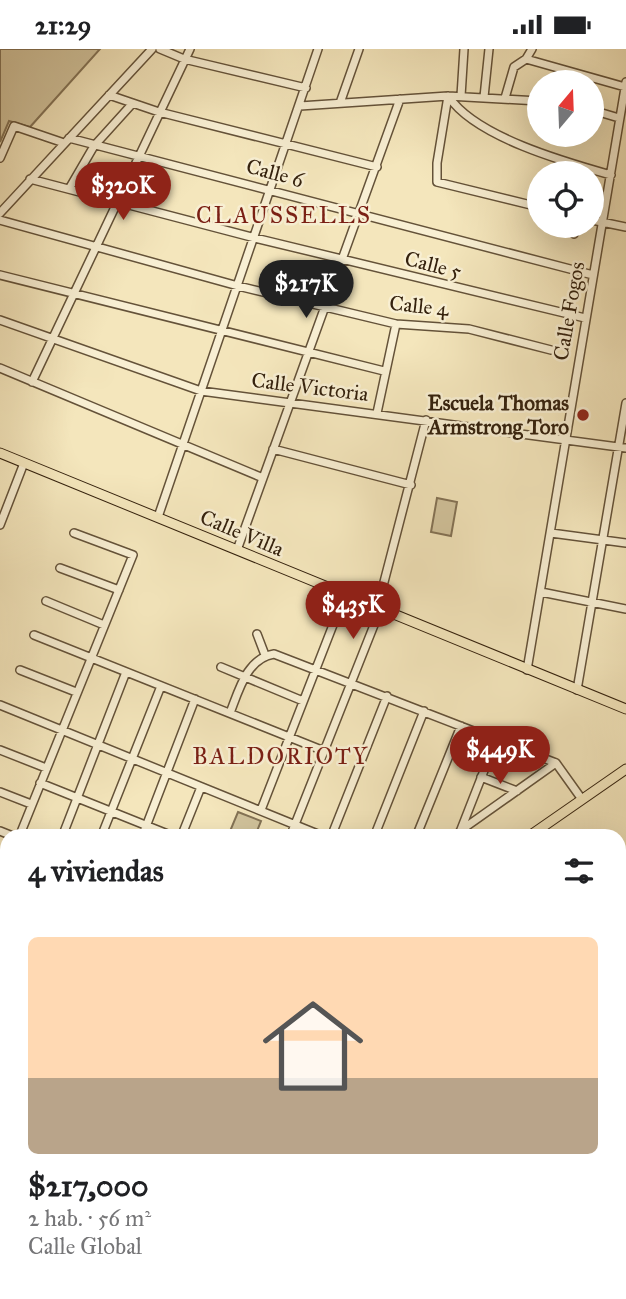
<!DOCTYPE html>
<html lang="es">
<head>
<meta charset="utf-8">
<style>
  :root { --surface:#fff; --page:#f2f2f2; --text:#202124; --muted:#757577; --accent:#8f2418 }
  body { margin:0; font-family:"IM FELL Great Primer",serif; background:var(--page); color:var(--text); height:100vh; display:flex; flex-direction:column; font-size:26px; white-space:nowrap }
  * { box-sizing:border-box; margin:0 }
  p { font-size:23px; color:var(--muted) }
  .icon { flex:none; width:38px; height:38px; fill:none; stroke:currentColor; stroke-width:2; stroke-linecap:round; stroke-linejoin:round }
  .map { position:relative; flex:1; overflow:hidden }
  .side { position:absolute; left:0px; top:780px; width:626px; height:471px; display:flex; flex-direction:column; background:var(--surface); border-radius:21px 21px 0 0; box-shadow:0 7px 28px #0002 }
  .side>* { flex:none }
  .needle { width:46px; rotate:19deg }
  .fabs { position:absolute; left:527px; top:21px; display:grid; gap:14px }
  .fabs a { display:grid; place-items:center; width:77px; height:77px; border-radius:50%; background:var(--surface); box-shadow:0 7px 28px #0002; font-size:35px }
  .price { position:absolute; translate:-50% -60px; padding:0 16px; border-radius:24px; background:var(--accent); color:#fff; font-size:23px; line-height:46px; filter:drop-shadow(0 2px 4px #0008) }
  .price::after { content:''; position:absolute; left:50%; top:42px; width:21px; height:16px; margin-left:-10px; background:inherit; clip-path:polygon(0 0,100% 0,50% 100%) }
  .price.selected { background:#222; color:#fff }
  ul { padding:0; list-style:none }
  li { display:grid; align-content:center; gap:14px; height:371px; padding:0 28px }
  li span { display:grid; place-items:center; height:217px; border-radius:10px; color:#555 }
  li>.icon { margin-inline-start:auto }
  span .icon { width:126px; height:126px; fill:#fffc; stroke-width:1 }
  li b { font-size:30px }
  h2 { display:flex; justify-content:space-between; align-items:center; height:84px; padding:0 28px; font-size:30px }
  .status { display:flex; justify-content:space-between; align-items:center; height:49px; padding:0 35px; background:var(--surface); direction:ltr }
  .status svg { height:19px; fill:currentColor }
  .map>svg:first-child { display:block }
</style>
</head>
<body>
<div class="status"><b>21:29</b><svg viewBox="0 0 49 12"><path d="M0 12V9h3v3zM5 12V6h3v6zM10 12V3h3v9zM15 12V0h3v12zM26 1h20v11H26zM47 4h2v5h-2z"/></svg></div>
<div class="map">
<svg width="626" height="1250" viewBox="0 0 626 1250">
  <rect width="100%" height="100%" fill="#f4e6bc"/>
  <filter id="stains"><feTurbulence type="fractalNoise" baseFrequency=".00286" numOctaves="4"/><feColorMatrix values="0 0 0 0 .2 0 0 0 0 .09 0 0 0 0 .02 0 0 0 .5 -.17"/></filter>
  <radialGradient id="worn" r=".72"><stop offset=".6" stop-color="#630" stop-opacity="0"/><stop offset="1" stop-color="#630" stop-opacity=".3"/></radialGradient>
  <path fill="#d3c59e" stroke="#847356" stroke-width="2" d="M0,0H100L30,78L9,72L0,93Z
    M437,449L457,453L451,487L431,483Z
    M238,763L261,772L255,787H228Z"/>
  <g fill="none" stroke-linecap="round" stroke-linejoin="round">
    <defs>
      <path id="minor" d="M160,0L184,10L306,39
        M526,10L625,38
        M109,46L159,63L377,118
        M448,47L437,114V133L539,158
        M461,47L464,0
        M449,48C476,88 565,113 611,126
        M484,48L489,0
        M505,49L514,18L526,10L532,0
        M340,54L359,0
        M300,57L448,47L539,52
        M592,61L619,69
        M69,89L593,226
        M0,109L14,77L64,94
        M30,130L255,189L585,269
        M69,140L94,97L132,55
        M0,164L152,0
        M0,171L238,237L396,275L469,280L551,301
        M592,171L626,178
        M574,185L576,177
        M0,226L384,322
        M0,271L201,342L626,399
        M0,319L263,429
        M32,333L190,0
        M377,364L396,275
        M273,400L411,436
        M158,468L318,0
        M0,476L24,414
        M551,484L626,494
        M237,501L400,50
        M60,519L119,541
        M541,543L626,560
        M46,552L104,576
        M377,560L426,371
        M257,585L265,606
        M34,586L324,702
        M221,618L303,652
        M20,621L76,643
        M527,621L626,33
        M577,641L626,354
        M0,656L325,788
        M230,664C239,641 247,609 274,605L556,714L581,749
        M0,701L46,719
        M481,728L517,742
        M40,734L175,788
        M0,743L31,755
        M261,761L333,576
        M0,782L15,788
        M460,782L556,714
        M19,788L133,506L74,484
        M62,788L126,623
        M101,788L161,637
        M142,788L195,650
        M181,788L201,738
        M290,788L380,561
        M331,788L387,647
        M374,788L424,662
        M416,788L461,677
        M458,788L496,691
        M0,837L7,839
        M620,887L626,889
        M620,893L626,895
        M0,929L7,923
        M0,965L7,974
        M620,1018L626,1013
        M620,1077H626
        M620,1127H626
        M620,1170L626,1168
        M620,1214L626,1216
        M351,1244L369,1250
        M531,1244L549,1250
        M263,1250L265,1244
        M481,1250L483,1244"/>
      <path id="major" d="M0,404L626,660
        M528,788L626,720
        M0,1076L7,1085
        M0,1097L7,1107
        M0,1180L7,1176
        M115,1244L122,1250
        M139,1244L149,1250"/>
    </defs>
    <use href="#minor" stroke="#645239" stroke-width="10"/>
    <use href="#major" stroke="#34210d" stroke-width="11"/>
    <use href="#minor" stroke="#f8efd3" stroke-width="7"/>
    <use href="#major" stroke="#f4e6bc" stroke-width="9"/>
  </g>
  <circle fill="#8f2418" stroke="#f8efd3" stroke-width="2.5" cx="583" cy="366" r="7"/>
  <g text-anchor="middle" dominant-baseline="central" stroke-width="5" stroke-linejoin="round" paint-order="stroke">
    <g font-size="21" fill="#34210d" stroke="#f8efd3">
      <text transform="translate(275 124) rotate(15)">Calle 6</text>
      <text transform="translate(433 216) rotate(14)">Calle 5</text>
      <text transform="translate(419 257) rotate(6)">Calle 4</text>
      <text transform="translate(569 262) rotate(-80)">Calle Fogos</text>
      <text transform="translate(310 338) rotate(7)">Calle Victoria</text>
      <text transform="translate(242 484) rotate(23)">Calle Villa</text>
    </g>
    <g font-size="21" font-weight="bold" fill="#34210d" stroke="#f8efd3" text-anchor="end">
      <text x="569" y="354">Escuela Thomas<tspan x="569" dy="24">Armstrong Toro</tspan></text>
    </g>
    <g font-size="23" letter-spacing="2" fill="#7a1f14" stroke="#f8efd3">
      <text x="284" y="166">CLAUSSELLS</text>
      <text x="281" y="707">BALDORIOTY</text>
    </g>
  </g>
  <rect width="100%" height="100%" filter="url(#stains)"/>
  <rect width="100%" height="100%" fill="url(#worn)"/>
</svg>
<div class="fabs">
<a><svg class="needle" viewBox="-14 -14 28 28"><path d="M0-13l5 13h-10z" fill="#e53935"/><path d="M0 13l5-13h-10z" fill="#757577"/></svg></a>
<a><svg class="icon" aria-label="locate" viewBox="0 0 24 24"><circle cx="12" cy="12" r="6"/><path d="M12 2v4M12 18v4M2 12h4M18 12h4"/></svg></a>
</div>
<b class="price" style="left:123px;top:173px">$320K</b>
<b class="price selected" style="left:306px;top:271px">$217K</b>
<b class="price" style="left:353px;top:592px">$435K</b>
<b class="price" style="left:500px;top:737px">$449K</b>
<section class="side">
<h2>4 viviendas<svg class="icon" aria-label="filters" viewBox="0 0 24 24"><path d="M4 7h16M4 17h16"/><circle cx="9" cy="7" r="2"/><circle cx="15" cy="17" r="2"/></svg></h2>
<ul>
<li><span style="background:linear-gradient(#ffd9b3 65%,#b9a48a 0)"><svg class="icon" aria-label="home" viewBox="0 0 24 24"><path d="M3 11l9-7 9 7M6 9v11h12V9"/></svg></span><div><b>$217,000</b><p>2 hab. · 56 m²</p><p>Calle Global</p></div></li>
</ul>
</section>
</div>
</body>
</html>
